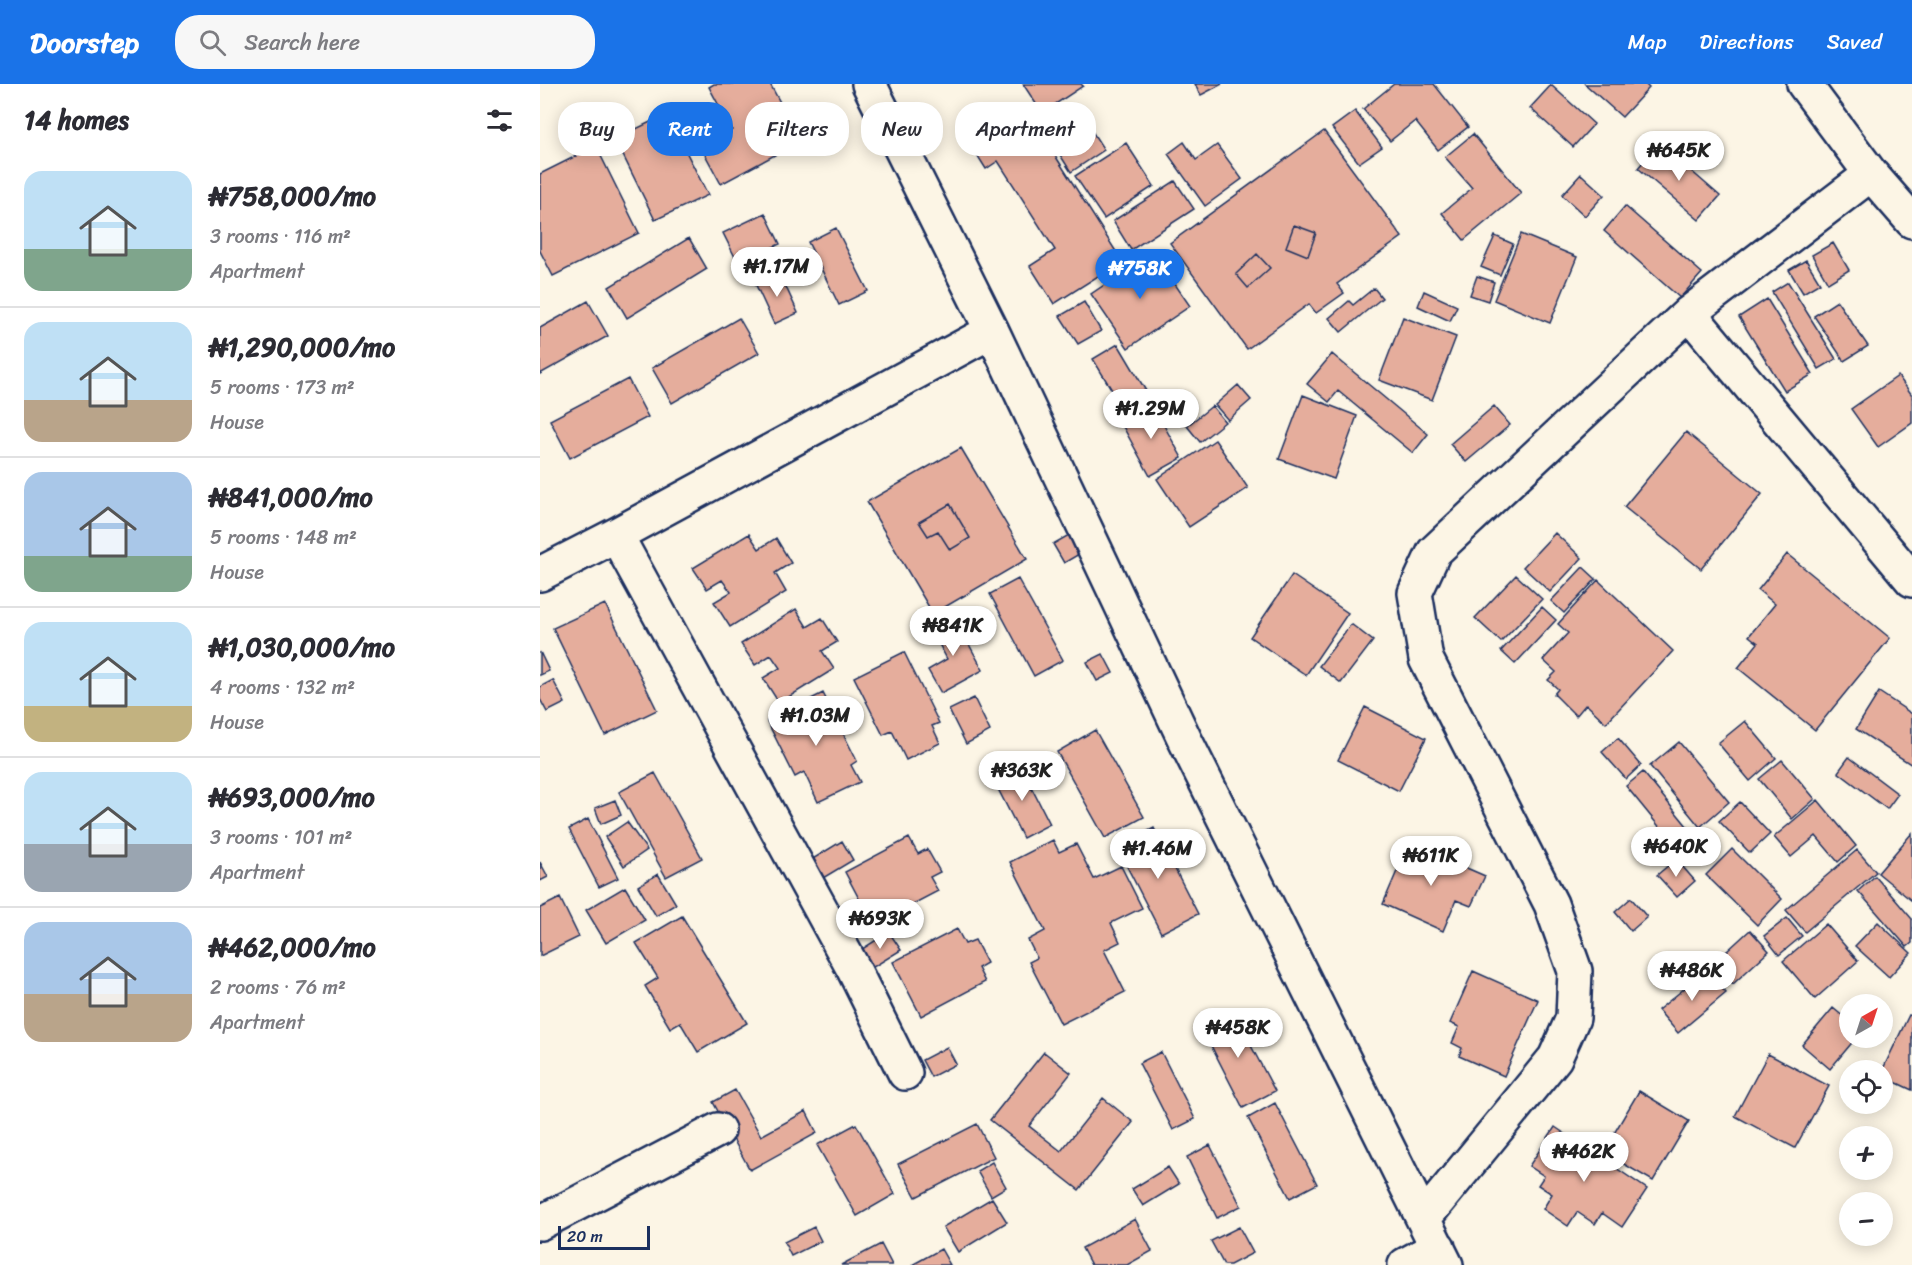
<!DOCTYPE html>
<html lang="en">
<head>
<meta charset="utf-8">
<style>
  :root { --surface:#fff; --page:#f7f7f7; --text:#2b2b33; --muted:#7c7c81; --line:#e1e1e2; --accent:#1a73e8 }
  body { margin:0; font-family:Sriracha,sans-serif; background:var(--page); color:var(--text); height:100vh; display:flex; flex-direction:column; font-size:22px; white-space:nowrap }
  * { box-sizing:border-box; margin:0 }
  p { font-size:20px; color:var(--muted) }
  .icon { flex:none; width:33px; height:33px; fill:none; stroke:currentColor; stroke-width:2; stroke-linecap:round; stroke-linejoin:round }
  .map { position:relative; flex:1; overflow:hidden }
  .sheet { display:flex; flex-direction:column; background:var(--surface); width:540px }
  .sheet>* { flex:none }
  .banner { position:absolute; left:18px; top:18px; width:570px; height:54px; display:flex; gap:12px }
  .needle { width:39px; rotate:39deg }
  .tools { position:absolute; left:1299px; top:910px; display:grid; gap:12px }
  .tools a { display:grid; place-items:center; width:54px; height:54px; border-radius:50%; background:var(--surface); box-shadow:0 3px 15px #0003; font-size:30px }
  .scale { position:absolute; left:18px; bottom:15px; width:92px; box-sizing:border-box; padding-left:6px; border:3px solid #1b2f5e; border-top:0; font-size:16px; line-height:21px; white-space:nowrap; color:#1b2f5e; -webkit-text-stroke:4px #fcf5e5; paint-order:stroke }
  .price { position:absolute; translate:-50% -51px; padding:0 14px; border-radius:21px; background:#fff; color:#222; font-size:20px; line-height:39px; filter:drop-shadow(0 2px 3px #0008) }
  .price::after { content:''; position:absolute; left:50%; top:36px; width:18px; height:14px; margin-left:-9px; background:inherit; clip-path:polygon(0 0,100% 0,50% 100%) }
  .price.current { background:var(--accent); color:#fff }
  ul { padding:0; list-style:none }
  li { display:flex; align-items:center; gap:18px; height:150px; padding:0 24px }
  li+li { border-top:2px solid var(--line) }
  li span { display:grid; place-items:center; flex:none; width:168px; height:120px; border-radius:18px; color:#555 }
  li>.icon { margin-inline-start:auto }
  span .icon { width:72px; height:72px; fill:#fffc; stroke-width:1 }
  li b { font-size:26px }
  h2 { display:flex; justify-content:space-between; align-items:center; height:72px; padding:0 24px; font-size:26px }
  .chip { padding:0 21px; border-radius:24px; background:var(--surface); box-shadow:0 3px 15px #0003; font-size:21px; line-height:54px }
  .chip.current { background:var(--accent); color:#fff }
  header { display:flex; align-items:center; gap:36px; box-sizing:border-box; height:84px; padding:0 30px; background:var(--accent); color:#fff }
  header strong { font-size:28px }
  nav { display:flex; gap:33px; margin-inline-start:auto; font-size:21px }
  .search { width:420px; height:54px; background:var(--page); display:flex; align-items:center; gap:15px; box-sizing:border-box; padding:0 21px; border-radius:24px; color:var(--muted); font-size:22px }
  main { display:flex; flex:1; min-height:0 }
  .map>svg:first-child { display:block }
</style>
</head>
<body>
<header>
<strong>Doorstep</strong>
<div class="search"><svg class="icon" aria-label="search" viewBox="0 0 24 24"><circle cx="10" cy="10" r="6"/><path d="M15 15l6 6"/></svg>Search here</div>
<nav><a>Map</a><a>Directions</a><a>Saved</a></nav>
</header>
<main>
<section class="sheet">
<h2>14 homes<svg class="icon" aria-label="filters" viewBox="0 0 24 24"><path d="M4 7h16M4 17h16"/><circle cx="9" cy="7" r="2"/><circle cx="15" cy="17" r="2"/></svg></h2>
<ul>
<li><span style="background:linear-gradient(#bfe0f5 65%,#7fa58c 0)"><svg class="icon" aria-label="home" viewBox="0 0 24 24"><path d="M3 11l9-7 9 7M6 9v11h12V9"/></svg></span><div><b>₦758,000/mo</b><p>3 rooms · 116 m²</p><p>Apartment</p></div></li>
<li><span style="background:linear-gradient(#bfe0f5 65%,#b9a48a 0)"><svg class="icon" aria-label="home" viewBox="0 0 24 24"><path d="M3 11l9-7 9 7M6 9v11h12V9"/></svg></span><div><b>₦1,290,000/mo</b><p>5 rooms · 173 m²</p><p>House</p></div></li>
<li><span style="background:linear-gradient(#a9c7e8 70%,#7fa58c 0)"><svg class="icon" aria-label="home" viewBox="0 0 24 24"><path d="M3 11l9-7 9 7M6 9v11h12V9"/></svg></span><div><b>₦841,000/mo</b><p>5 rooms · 148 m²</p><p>House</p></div></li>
<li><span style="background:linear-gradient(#bfe0f5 70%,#c2b280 0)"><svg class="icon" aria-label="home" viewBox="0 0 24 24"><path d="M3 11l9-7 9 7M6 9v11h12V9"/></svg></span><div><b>₦1,030,000/mo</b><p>4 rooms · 132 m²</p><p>House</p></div></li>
<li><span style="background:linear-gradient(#bfe0f5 60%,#9aa5b1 0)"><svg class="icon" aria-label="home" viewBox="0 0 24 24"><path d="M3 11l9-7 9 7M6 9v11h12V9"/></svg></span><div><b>₦693,000/mo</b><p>3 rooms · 101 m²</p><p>Apartment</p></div></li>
<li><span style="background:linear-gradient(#a9c7e8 60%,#b9a48a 0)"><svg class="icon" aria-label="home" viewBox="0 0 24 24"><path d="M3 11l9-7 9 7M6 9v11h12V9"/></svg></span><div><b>₦462,000/mo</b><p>2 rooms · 76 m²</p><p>Apartment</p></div></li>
</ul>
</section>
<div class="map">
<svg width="1372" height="1181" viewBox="0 0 1372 1181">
  <rect width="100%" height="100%" fill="#fcf5e5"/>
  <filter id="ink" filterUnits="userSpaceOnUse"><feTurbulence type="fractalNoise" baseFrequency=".0167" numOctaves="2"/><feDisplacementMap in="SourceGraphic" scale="12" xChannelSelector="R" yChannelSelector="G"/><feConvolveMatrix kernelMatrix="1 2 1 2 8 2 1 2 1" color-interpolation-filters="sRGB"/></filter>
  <g filter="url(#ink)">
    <path fill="#e5ad9c" stroke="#1b2f5e" stroke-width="1.5" fill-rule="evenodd" d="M174,0H230L261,57L181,100L161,63L192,46L169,3Z
      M483,0H541L543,2L502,29Z
      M655,0H682L661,11Z
      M854,0H894L928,43L898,66L875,37L850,57L823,25Z
      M1045,0H1105L1109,4L1082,33Z
      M1011,1L1054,40L1033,63L990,24Z
      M485,24L582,177L514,220L490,182L515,166L458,77L446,85L429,58Z
      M539,27L564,66L531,88L506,49Z
      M815,27L842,63L819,79L792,44Z
      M127,30L168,111L115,136L75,55Z
      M784,47L862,153L797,200L804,209L776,229L769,220L707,265L630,159ZM754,141L776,149L768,172L746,163ZM717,170L730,184L708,204L696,190Z
      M933,50L981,109L924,156L902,129L932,104L905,73Z
      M644,58L656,76L677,61L702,95L665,122L628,70Z
      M586,59L614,102L564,135L535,92Z
      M1119,59L1180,112L1159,136L1098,84Z
      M56,62L99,149L13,192L0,167V90Z
      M1041,90L1064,111L1045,132L1022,111Z
      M635,97L654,125L591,166L573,137Z
      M1085,122L1162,189L1140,214L1064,147Z
      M225,129L240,160L198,179L183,149Z
      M754,141L776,149L768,172L746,163Z
      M296,144L328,207L299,221L268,158Z
      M981,150L1037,173L1010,239L954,216Z
      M955,152L973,160L960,191L941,183Z
      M149,154L167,185L87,234L69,203Z
      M1293,159L1309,186L1288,199L1272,171Z
      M613,168L650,222L588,264L551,210Z
      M717,170L730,184L708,204L696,190Z
      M1266,176L1280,199L1263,209L1249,186Z
      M239,188L258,229L234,240L215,199Z
      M937,192L954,198L948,217L930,211Z
      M1248,198L1296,275L1279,285L1232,208Z
      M834,204L842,214L801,248L789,234L809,217L813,221Z
      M884,207L917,222L910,237L878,222Z
      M1227,215L1273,290L1245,307L1199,233Z
      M48,217L68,252L0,290V244Z
      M1297,217L1328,262L1304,277L1274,232Z
      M544,218L561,247L538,260L520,232Z
      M863,233L916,253L892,316L839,296Z
      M199,234L219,269L132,319L112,284Z
      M578,260L609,312L584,326L553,275Z
      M792,270L888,350L873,369L798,307L789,318L767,300Z
      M1358,292L1372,311V339L1338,363L1311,325Z
      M88,295L108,333L30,374L10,336Z
      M698,301L711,316L688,336L675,321Z
      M763,311L817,332L794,395L739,375Z
      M612,320L642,374L610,392L580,337Z
      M672,322L685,338L660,358L647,342Z
      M954,322L970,341L926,378L910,360Z
      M1146,348L1222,410L1161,485L1084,423Z
      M675,356L708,404L649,443L617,395Z
      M421,364L487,475L393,530L327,418ZM410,420L430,454L410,466L398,447L388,452L379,438Z
      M410,420L430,454L410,466L398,447L388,452L379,438Z
      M536,447L546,466L524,479L513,460Z
      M1015,449L1042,474L1010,508L983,483Z
      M209,450L219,465L236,454L251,479L235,489L246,508L190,543L174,518L191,508L182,496L167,505L153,484Z
      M1247,470L1350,554L1275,646L1198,584L1218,559L1209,552L1235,520L1218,506Z
      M1043,483L1056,495L1024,529L1011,517Z
      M752,491L808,529L766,591L710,553Z
      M976,491L1002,515L961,558L935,534Z
      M478,495L523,576L494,592L450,510Z
      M1058,496L1133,567L1066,639L1046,620L1036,632L1014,610L1018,605L1008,596L1016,588L1003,576L1028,549L1018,540Z
      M65,520L117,626L65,651L13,544Z
      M1002,523L1016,536L975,580L961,567Z
      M256,525L267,543L282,534L297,558L282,567L294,585L239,619L223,594L240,584L231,571L215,581L201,560Z
      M414,533L443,586L401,609L388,586L407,575L391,545Z
      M811,540L833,557L801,599L779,582Z
      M0,568L9,587L0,591Z
      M364,568L399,639L392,642L400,659L366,676L352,647L343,651L314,593Z
      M563,570L573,589L557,597L547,578Z
      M13,596L25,619L7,628L0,615V603Z
      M1339,608L1372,630V681L1316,645Z
      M283,609L317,677L311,681L320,698L278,718L264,688L255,693L227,637Z
      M434,614L450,647L426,660L409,626Z
      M825,623L886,654L859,707L798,676Z
      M1205,637L1236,674L1210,697L1178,659Z
      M555,646L604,733L565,754L517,668Z
      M1078,654L1101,681L1086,695L1062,668Z
      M1139,658L1189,718L1160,743L1110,682Z
      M1309,673L1358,710L1347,725L1298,688Z
      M1242,676L1275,715L1252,735L1219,695Z
      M480,681L510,740L483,754L453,695Z
      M1103,688L1156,753L1139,767L1086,702Z
      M115,689L162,774L126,793L79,708Z
      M75,716L81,731L61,740L55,724Z
      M1278,716L1316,762L1298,778L1276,752L1251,773L1234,753Z
      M1200,718L1230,750L1210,769L1179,737Z
      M48,735L78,794L59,803L29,745Z
      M87,738L107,766L84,782L65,753Z
      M614,744L658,830L621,849L577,763Z
      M1372,749V817L1338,789Z
      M369,754L378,770L387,765L400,788L390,793L398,807L333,841L305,788Z
      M513,756L519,768L536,760L554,795L581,782L602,824L571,839L580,858L564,866L585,908L521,940L489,878L497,874L488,856L505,847L470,778Z
      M302,757L313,776L283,794L271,776Z
      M869,759L945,792L931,822L916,816L903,847L843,820Z
      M1192,765L1242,815L1217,841L1166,791Z
      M1317,766L1336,788L1265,848L1246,826Z
      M1136,775L1155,797L1137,813L1117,791Z
      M0,778L8,793L0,797Z
      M118,790L136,820L116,832L98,802Z
      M1335,792L1372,835V859L1367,863L1318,807Z
      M85,803L105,836L66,859L46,826Z
      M20,814L39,853L0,872V824Z
      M1091,814L1107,833L1091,847L1075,828Z
      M142,832L207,939L158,968L140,938L130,944L105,902L118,894L96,859Z
      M1247,834L1262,852L1239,871L1224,852Z
      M1338,838L1371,869L1349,893L1315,862Z
      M1286,840L1318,877L1275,915L1243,877Z
      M417,845L425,860L435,856L447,879L438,884L445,898L381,932L353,878Z
      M1210,846L1229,867L1193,900L1174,879Z
      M349,848L361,866L330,885L319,867Z
      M1167,886L1186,909L1138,949L1118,926Z
      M933,887L998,916L964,992L919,972L922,964L912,959L919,943L910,939Z
      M1293,924L1310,938V954H1316L1290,985L1262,961Z
      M692,926L735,1007L703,1024L661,942Z
      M1369,931L1372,932V1006L1342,992V987Z
      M407,963L416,980L391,993L382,976Z
      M504,968L531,989L489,1042L521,1067L563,1014L593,1038L539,1106L450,1036Z
      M621,968L655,1035L633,1046L599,979Z
      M1228,970L1289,1002L1255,1064L1195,1032Z
      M195,1006L221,1052L266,1027L277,1049L210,1086L173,1018Z
      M1099,1007L1149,1037L1113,1097L1063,1068Z
      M735,1019L777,1100L750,1114L708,1034Z
      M316,1040L355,1110L317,1132L277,1061Z
      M437,1040L454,1073L376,1113L358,1080Z
      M1015,1043L1107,1105L1082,1143L1062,1129L1055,1140L1037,1128L1028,1142L1003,1125L1012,1110L998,1101L1004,1092L989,1082Z
      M670,1061L701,1122L677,1134L647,1073Z
      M452,1078L466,1103L451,1112L437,1087Z
      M628,1083L639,1100L603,1122L592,1105Z
      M452,1114L467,1138L418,1168L403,1143Z
      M595,1135L612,1167L587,1181H551L542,1164Z
      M274,1143L281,1157L251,1172L244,1158Z
      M699,1143L713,1169L690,1181H684L671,1157Z
      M341,1160L352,1181H301Z
      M401,1165L410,1181H372Z"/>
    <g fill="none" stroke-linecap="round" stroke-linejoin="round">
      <defs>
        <path id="minor" d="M329,0L452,247L645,656L906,1181
          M1264,0L1331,90L1372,137
          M1149,229L1372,496
          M76,451L313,884L365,989
          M0,490L76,451L452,247
          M884,1134L1015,974L1033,934L1035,887L1011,820L886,575L875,509L894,468L1149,229L1331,90
          M0,1139L178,1046
          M865,1181L898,1163"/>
      </defs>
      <use href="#minor" stroke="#1b2f5e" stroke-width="38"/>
      <use href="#minor" stroke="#fcf5e5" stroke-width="33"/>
    </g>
  </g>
</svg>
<div class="tools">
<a><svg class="needle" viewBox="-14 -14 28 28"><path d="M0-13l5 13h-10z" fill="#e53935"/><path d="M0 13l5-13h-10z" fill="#7c7c81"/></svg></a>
<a><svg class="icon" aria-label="locate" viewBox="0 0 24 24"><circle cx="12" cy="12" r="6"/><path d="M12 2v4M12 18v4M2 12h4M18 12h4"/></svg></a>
<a>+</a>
<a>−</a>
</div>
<div class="scale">20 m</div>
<b class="price" style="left:1139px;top:98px">₦645K</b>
<b class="price" style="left:237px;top:214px">₦1.17M</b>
<b class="price current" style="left:600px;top:216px">₦758K</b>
<b class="price" style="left:611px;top:356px">₦1.29M</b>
<b class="price" style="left:413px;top:573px">₦841K</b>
<b class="price" style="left:276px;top:663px">₦1.03M</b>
<b class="price" style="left:482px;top:718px">₦363K</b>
<b class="price" style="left:1136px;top:794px">₦640K</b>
<b class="price" style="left:618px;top:796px">₦1.46M</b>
<b class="price" style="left:891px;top:803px">₦611K</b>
<b class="price" style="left:340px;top:866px">₦693K</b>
<b class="price" style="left:1152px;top:918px">₦486K</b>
<b class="price" style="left:698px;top:975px">₦458K</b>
<b class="price" style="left:1044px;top:1099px">₦462K</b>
<div class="banner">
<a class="chip">Buy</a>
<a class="chip current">Rent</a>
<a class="chip">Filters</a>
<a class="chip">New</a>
<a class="chip">Apartment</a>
</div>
</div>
</main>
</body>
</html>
